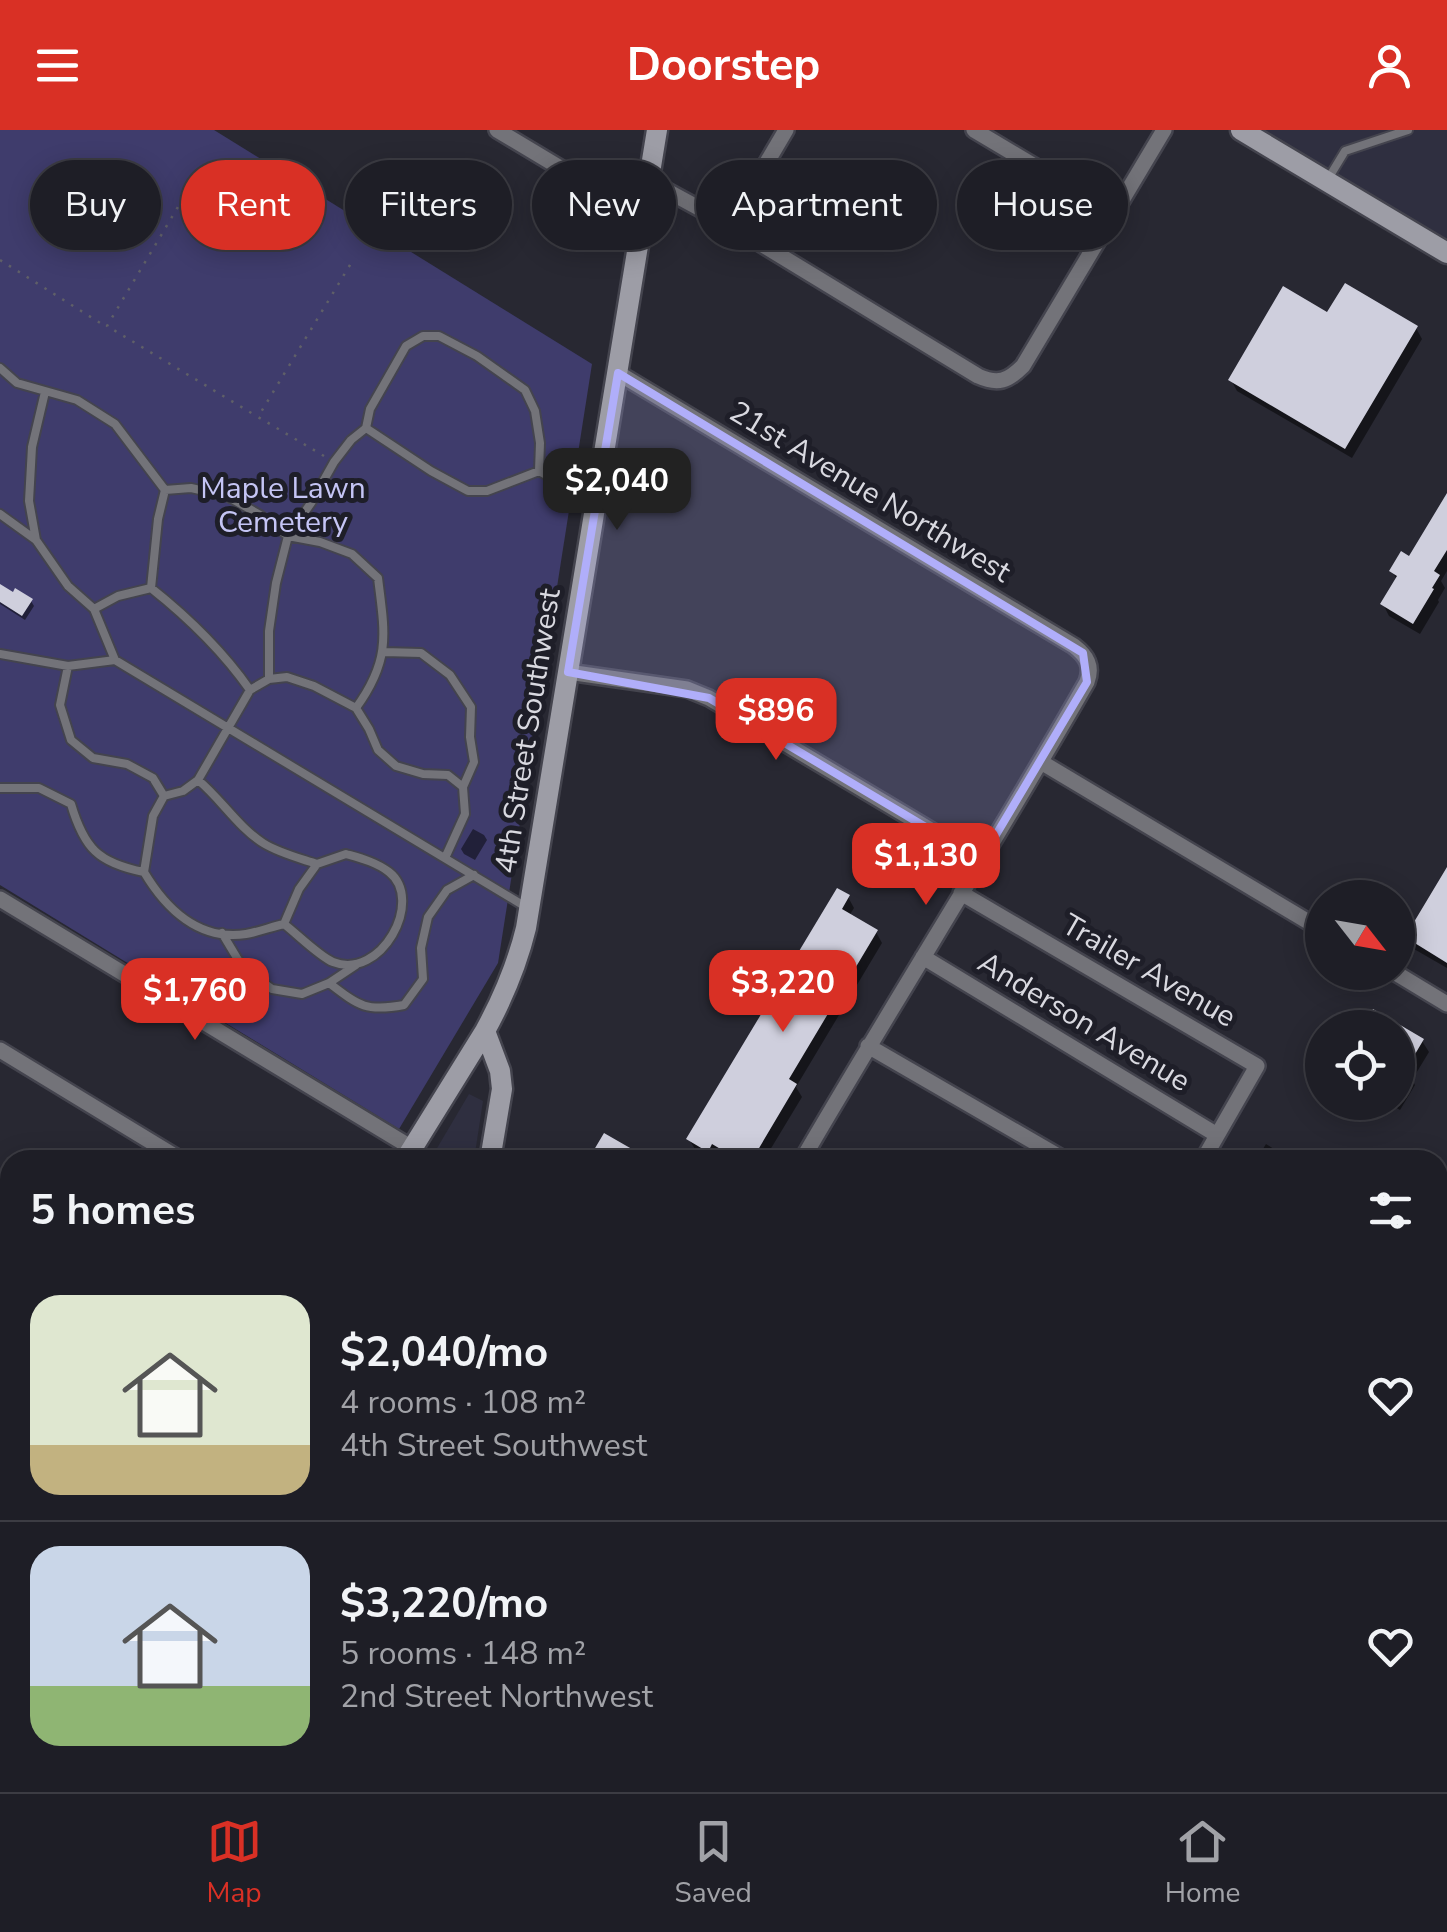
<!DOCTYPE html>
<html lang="en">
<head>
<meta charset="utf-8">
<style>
  :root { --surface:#1e1e26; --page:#2b2b32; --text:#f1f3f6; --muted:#a1a2a7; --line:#3c3c43; --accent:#d93025 }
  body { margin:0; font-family:"Nunito Sans",sans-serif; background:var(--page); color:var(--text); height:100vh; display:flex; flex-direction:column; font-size:38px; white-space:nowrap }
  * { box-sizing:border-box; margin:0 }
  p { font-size:32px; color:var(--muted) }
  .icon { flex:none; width:55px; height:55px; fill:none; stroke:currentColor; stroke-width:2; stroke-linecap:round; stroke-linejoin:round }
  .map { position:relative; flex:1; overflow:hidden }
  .details { position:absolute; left:0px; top:1020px; width:1448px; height:642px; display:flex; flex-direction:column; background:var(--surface); border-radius:30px 30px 0 0; box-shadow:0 5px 25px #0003,0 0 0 2px var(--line) }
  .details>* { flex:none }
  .guide { position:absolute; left:30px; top:30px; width:1388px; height:90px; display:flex; gap:20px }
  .needle { width:65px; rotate:121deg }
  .tools { position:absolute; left:1305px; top:750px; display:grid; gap:20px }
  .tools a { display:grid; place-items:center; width:110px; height:110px; border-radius:50%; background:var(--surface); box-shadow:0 5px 25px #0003,0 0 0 2px var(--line); font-size:50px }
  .price { position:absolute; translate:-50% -85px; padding:0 22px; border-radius:20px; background:var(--accent); color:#fff; font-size:32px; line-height:65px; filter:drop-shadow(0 2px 5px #0008) }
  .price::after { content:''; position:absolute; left:50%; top:60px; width:30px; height:22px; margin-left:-15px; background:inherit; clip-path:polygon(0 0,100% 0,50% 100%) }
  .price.current { background:#222; color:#fff }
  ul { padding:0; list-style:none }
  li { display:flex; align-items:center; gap:30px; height:250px; padding:0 30px }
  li+li { border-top:2px solid var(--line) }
  li span { display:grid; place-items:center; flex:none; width:280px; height:200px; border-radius:30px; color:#555 }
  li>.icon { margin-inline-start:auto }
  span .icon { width:120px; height:120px; fill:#fffc; stroke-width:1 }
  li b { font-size:42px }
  h2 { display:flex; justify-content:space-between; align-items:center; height:120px; padding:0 30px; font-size:42px }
  .chip { padding:0 35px; border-radius:45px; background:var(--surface); box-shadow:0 5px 25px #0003,0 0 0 2px var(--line); font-size:35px; line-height:90px }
  .chip.current { background:var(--accent); color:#fff }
  header { display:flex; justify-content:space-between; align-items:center; height:130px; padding:0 30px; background:var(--accent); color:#fff; font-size:45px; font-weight:700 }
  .dock { display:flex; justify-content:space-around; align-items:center; height:140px; border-top:2px solid var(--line); background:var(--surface); font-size:28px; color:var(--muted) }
  .dock a { display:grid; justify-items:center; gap:5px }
  .dock .current { color:var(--accent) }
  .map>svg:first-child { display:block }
</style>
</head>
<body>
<header><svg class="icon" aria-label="menu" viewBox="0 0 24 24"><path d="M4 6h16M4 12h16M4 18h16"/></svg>Doorstep<svg class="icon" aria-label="person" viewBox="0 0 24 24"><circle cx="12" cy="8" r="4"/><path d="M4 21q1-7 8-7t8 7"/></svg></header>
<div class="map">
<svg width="1447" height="1662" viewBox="0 0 1447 1662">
  <rect width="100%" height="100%" fill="#282832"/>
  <path fill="#2f2f40" d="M1259,0H1447V109Z
    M469,964L483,971L474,1030H430Z
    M61,1653L377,1652V1653L375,1662H56Z
    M626,1653V1652L839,1653L834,1662H620Z"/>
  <path fill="#3f3c6c" d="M0,0H214L592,234L498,833L399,999L0,755Z"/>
  <path fill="#0007" d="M1328,186L1416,198L1422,209L1352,328L1237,261L1231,250Z
    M1447,373V441L1441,451L1445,458L1438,470L1439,472L1420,504L1389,486L1383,474L1397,450L1392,441L1410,430Z
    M0,457L31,471L34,476L25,490L0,474Z
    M473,699L484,705L487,710L475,730L464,724L461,719Z
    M1447,742V838L1414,819L1408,807Z
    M848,767L854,778L849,786L876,802L882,813L796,957L802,967L764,1030H730L719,1024L715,1030H712L696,1021L689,1009Z
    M1374,882L1422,911L1429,922L1412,950L1415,955L1400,980L1387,972H1398V898Z
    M1266,1014L1292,1030H1256Z
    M0,1110L10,1116V1136L0,1153Z
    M1447,1386V1463L1438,1458V1399Z
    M123,1652H341L340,1662H122Z
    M647,1652H762L757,1662H656Z
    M856,1652H857L873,1662H850Z
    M992,1652H1054L1063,1662H986Z"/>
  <path fill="#cfcfdd" d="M1345,153L1418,196L1345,319L1228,250L1283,156L1327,182Z
    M1447,363V420L1434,441L1440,445L1432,458L1434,459L1413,494L1380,474L1397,446L1389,441L1401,421L1409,426Z
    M0,454L13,462L15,458L33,469L22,486L0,472Z
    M1447,737V833L1405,807Z
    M837,758L850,765L842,779L878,800L789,949L797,954L752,1030H739L712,1014L708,1022L686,1009Z
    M1373,879L1424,909L1398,953V898H1362Z
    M604,1003L651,1030H588Z"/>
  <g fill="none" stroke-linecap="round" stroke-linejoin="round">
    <defs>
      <path id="lane" d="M1328,49L1345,21L1408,0
        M0,238L17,253L77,270L115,294L165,360
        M366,298L351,310L334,332L311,373L288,406L276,453L269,501V549L287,547L314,556L356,578L369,599L378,620L396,636L423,644L448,645L463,657L465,684L445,728
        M539,341L487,361H468L431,341L366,298L370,279L406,216L423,206H439L477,226L525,260L535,281L540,313L539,341L592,371
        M0,384L36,410L68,456L94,479L115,530L526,777
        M36,410L29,371L32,317L45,262
        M94,479L118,466L151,458
        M384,522L421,523L450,545L471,577L470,607L474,632L463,657
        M0,524L68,536L115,530
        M68,536L60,575L71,610L93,628L127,634L153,648L164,666L183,661L198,650L250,560
        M269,549L250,560C222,520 190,489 151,458L158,389L165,360L191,358L227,366L260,385L288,406L320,412L352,424L378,448C385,504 391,530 356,578
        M198,650C221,669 238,697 263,713C279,723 299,728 317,734
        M0,658H39L71,674C84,718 98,733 144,742C166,779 199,811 246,804C258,802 271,797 284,794
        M346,724C360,728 376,732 389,742C425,770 381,851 333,832C320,827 296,803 284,794L299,759L317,734Z
        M144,742L153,686L164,666
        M222,803L243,838L272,859L302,864L329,853L356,835
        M329,853C359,876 366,882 404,875L423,849L421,818L428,787L447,760L474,745
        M0,1066L10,1072
        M1438,1482L1447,1487"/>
      <path id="street" d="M497,0L642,87
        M974,0L1113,83
        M649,51L730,95L978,246C998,255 1008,251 1023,236L1164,0
        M730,95L786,0
        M618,243L1074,516C1087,526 1093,536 1087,552C995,713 895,870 802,1030
        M568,542L687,559L709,568L981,730
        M1041,632L1322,800
        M961,763L1257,936L1203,1030
        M0,769L412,1018
        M923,827L1217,1005
        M1394,842L1447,874
        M868,916L1065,1030
        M0,920L181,1030
        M1438,1063L1447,1053
        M0,1224L10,1229
        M1438,1228L1447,1234
        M1438,1327L1447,1320
        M462,1652L478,1662
        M1100,1662L1105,1652
        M1215,1662L1221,1652"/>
      <path id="secondary" d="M1241,0L1447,123
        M485,901C503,868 517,835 526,798L657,0
        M405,1030L485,901L500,941L502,959L490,1030
        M31,1662L36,1652
        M388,1662L390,1652"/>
      <path id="primary" d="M1438,1144L1447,1128
        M1438,1208L1447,1191
        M1140,1662L1145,1652
        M1173,1662L1178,1652"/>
    </defs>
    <use href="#lane" stroke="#44444e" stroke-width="12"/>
    <use href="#street" stroke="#44444e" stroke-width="20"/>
    <use href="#secondary" stroke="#44444e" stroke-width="25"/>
    <use href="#primary" stroke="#44444e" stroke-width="30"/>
    <path stroke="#5f5f68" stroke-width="2.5" stroke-dasharray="2.5 8" stroke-linecap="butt" d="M194,50L107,196L258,287
      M0,130L105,196
      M324,326L258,287L353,130"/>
    <use href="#lane" stroke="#737379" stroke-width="8"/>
    <use href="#street" stroke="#737379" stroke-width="15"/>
    <use href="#secondary" stroke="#9d9da6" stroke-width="20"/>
    <use href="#primary" stroke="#bdbec9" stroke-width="25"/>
  </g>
  <path fill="#b0aefa" fill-opacity="0.2" stroke="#b0aefa" stroke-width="8" stroke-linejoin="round" d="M618,243L1083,523L1087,552L981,730L709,568L568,542Z"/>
  <g text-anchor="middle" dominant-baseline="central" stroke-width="10" stroke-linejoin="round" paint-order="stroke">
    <g font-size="30" fill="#c5c5f5" stroke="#1e1e28">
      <text x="283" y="358">Maple Lawn<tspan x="283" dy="34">Cemetery</tspan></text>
    </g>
    <g font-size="30" fill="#d9d9e0" stroke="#1e1e28">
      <text transform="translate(870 362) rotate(31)">21st Avenue Northwest</text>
      <text transform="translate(528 601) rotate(-81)">4th Street Southwest</text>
      <text transform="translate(1149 841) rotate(30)">Trailer Avenue</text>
      <text transform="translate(1084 892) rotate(31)">Anderson Avenue</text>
    </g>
  </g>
</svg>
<div class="tools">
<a><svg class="needle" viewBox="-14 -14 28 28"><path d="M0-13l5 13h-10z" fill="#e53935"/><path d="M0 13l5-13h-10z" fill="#a1a2a7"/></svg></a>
<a><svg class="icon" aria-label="locate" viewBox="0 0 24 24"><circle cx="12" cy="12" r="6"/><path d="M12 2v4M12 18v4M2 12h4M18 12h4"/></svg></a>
</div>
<b class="price current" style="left:617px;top:403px">$2,040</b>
<b class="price" style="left:776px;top:633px">$896</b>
<b class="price" style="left:926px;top:778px">$1,130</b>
<b class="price" style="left:783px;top:905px">$3,220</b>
<b class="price" style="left:195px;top:913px">$1,760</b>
<div class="guide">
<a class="chip">Buy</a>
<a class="chip current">Rent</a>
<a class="chip">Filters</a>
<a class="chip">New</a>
<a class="chip">Apartment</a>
<a class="chip">House</a>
</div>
<section class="details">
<h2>5 homes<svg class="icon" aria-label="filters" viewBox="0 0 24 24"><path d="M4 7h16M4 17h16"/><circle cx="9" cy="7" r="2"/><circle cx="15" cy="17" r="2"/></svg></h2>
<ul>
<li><span style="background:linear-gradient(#dfe7d0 75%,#c2b280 0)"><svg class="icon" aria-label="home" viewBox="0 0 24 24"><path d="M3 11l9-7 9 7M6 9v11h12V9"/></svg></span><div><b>$2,040/mo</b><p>4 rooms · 108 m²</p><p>4th Street Southwest</p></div><svg class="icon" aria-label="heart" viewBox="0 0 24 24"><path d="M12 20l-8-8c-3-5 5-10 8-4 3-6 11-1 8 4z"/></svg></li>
<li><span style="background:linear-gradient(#c9d6e8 70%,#8fb573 0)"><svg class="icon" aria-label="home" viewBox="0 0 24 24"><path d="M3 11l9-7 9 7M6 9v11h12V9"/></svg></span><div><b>$3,220/mo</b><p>5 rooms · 148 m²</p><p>2nd Street Northwest</p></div><svg class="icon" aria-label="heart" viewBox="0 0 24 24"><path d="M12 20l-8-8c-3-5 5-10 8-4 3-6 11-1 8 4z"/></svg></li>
</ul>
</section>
</div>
<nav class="dock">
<a class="current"><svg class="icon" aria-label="map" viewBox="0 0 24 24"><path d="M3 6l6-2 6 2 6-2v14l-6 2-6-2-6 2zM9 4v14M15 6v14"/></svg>Map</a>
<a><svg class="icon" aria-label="saved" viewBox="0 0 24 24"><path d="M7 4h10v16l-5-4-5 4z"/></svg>Saved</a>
<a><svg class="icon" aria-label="home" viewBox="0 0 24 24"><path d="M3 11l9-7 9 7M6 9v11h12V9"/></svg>Home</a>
</nav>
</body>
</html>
